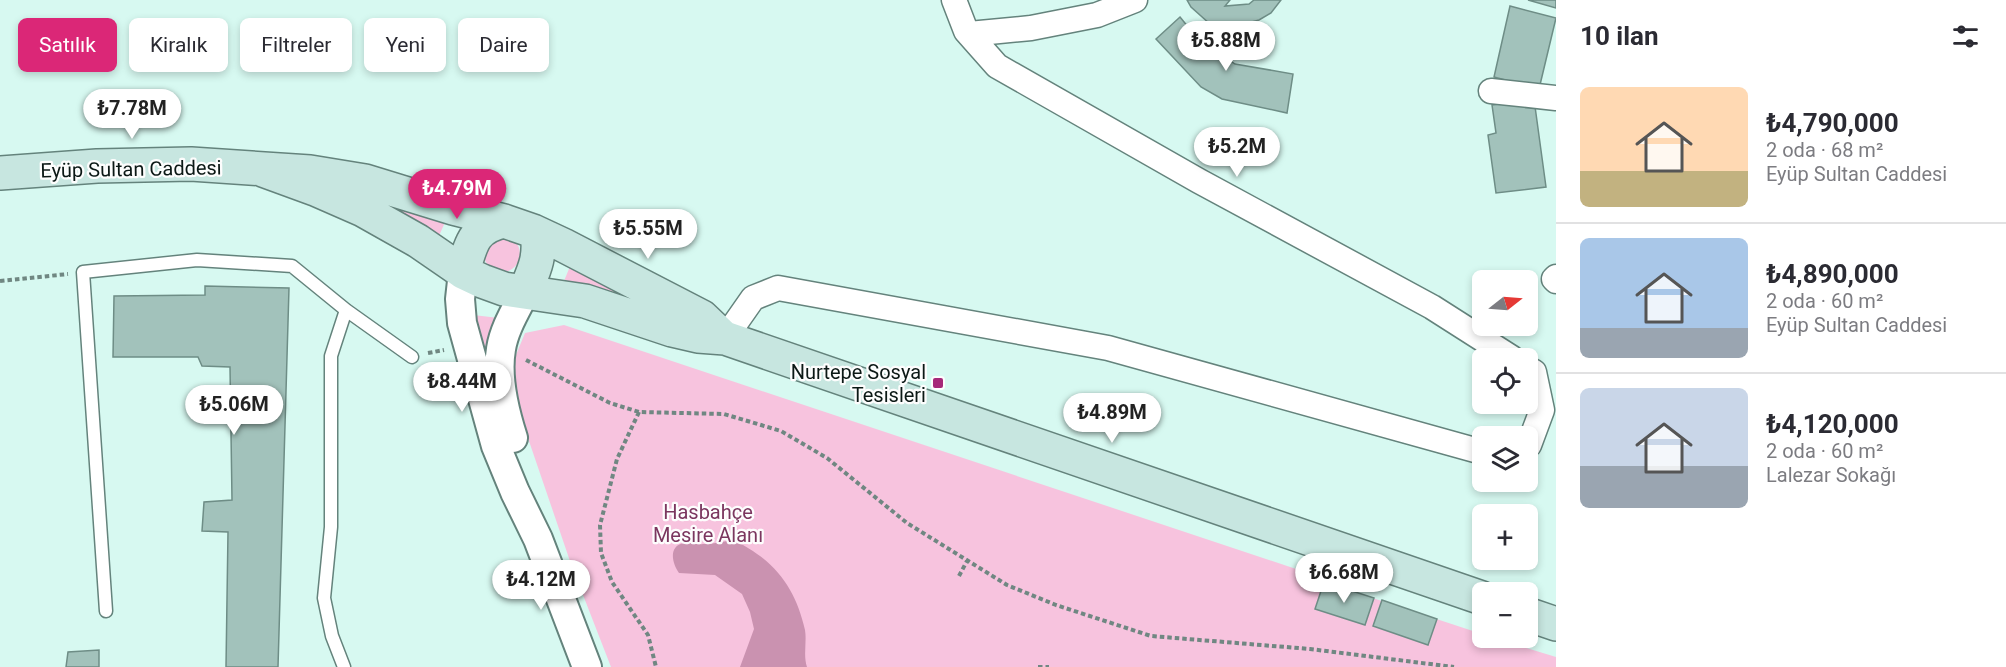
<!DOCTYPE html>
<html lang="tr">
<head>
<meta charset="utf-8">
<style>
  :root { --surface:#fff; --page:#f2f2f3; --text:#2b2b33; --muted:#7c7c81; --line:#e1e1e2; --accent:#db2777 }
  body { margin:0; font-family:Roboto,sans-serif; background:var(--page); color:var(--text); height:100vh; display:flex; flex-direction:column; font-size:22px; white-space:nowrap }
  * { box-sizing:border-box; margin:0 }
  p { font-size:20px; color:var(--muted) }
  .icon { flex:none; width:33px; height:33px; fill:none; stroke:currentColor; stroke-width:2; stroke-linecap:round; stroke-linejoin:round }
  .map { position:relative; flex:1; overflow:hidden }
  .drawer { display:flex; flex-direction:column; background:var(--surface); width:450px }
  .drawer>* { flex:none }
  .hud { position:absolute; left:18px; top:18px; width:570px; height:54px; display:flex; gap:12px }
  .needle { width:39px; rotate:73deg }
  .fabs { position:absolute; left:1472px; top:270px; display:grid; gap:12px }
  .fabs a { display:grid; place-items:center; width:66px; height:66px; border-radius:9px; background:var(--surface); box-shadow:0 3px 9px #0003; font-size:30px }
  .price { position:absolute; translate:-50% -51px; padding:0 14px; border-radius:21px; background:#fff; color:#222; font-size:20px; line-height:39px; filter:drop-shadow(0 2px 3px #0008) }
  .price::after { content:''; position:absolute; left:50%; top:36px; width:18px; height:14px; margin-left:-9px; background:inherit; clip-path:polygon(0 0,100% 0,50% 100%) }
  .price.active { background:var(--accent); color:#fff }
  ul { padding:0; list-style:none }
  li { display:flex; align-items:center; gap:18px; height:150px; padding:0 24px }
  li+li { border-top:2px solid var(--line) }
  li span { display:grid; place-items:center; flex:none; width:168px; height:120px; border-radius:9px; color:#555 }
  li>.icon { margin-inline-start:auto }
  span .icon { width:72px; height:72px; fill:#fffc; stroke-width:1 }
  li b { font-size:26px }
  h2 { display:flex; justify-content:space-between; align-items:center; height:72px; padding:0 24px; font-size:26px }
  .chip { padding:0 21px; border-radius:9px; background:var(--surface); box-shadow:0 3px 9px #0003; font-size:21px; line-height:54px }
  .chip.active { background:var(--accent); color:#fff }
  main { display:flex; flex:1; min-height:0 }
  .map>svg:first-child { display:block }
</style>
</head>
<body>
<main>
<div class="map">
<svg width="1556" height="667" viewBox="0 0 1556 667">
  <rect width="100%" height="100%" fill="#d7f9f1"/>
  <path fill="#f7c3de" d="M375,204L446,220L438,238Z
    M484 254a18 18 0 1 1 36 0a18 18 0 1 1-36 0Z
    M571,264L662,309L564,281Z
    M473,315L499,318L488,370Z
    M564,325L1314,575L1324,582L1482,634V638H1494L1556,657V667H611L571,564L516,403L511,367L525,333Z"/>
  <path fill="#ca92b0" d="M732,540C743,544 750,549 760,556C785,575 798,599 805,630C807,642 803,655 807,667H740L754,629L750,612L742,594L715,575L679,573C672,563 668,546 684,543C691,542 697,545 703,544C713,544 722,542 732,540Z"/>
  <path fill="#a2c2bb" stroke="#6e8d86" stroke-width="1.5" d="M1187,0H1230L1225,6L1249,4L1254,0H1281L1271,13L1259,20L1241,25L1210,24L1191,7Z
    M1528,0H1556V8Z
    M1510,6L1556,18L1539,89L1494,77Z
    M1180,17L1197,38L1235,64L1293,74L1287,113L1222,99L1201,87L1156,39Z
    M1534,99L1546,187L1496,193L1488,135L1496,133L1492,105Z
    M205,286L289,288L278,667H226L228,532L202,531L204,502L232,500L230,367L202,366L198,357H113L114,296L205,295Z
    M1324,582L1374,598L1365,625L1315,609Z
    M1382,600L1437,619L1428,645L1373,626Z
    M99,650V667H66L68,652Z"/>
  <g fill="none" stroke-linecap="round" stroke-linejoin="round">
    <defs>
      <path id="service" d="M106,611L83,272L197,260L292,266L346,310L412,357
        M344,667L332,636L324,598L331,527V356L346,310"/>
      <path id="minor" d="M954,0L966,31L997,66L1199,181L1432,307L1512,358
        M969,34L1031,28L1097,15L1135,0
        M1491,91L1556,98
        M1556,277L1554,279L1556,281
        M725,338L753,298L778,288L1108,348L1482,452
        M1527,368L1534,372L1542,410L1529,445H1527"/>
      <path id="tertiary" d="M463,272L460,299L462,323L496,446L515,492L538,539L587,667
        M513,438C504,410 496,378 501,349C504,329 516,310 525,292"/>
      <path id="secondary" d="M263,170L315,189L363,210L418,241L463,272L482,281L504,289L585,301L672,330L698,336L725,338L1482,598
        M0,173L97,166L191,164L310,172L365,181L453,208L504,221L533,231L563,245L702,317L723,337
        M463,272C471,244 473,228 504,221
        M525,292C534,270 541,258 537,233
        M1527,614L1556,624"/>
    </defs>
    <use href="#service" stroke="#64837c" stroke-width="15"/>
    <use href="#minor" stroke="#64837c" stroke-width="27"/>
    <use href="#tertiary" stroke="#64837c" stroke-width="32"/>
    <use href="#secondary" stroke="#64837c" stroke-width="36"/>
    <path stroke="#708782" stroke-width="4" stroke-dasharray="4.5 3" stroke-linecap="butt" d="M0,281L68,274
      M428,353L444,350
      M526,360L610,403L639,412L724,414L781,431L827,458L907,523L1007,585L1056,605L1151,636L1310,649L1454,667
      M639,412L617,459L600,525L601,553L612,582L648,635L656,667
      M959,576L967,561
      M1038,667H1049"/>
    <use href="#service" stroke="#fff" stroke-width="12"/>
    <use href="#minor" stroke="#fff" stroke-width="24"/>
    <use href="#tertiary" stroke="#fff" stroke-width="28"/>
    <use href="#secondary" stroke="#c7e6e0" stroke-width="33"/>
  </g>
  <rect fill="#a62879" stroke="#fdfdfd" stroke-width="2" x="932" y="377" width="12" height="12" rx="3"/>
  <g text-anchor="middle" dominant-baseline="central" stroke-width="4.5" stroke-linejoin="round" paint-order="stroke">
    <g font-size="20" fill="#0b1815" stroke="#fdfdfd">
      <text transform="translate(131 169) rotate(-1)">Eyüp Sultan Caddesi</text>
    </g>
    <g font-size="20" fill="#0b1815" stroke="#fdfdfd" text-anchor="end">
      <text x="926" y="372">Nurtepe Sosyal<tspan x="926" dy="23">Tesisleri</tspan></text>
    </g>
    <g font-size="20" fill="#7b365f" stroke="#fdfdfd">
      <text x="708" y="512">Hasbahçe<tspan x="708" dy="23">Mesire Alanı</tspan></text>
    </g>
  </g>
</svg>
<div class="fabs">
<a><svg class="needle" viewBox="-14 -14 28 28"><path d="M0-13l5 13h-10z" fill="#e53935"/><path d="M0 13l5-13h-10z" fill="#7c7c81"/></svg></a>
<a><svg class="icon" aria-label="locate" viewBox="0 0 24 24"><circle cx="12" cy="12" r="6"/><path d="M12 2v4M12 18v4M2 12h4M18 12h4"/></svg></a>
<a><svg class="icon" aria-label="layers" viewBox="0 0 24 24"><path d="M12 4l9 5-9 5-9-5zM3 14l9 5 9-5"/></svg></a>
<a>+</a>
<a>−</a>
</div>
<b class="price" style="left:1226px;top:72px">₺5.88M</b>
<b class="price" style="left:132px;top:140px">₺7.78M</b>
<b class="price" style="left:1237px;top:178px">₺5.2M</b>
<b class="price active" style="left:457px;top:220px">₺4.79M</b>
<b class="price" style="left:648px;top:260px">₺5.55M</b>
<b class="price" style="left:462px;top:413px">₺8.44M</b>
<b class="price" style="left:234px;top:436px">₺5.06M</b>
<b class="price" style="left:1112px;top:444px">₺4.89M</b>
<b class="price" style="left:1344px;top:604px">₺6.68M</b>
<b class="price" style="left:541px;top:611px">₺4.12M</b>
<div class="hud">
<a class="chip active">Satılık</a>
<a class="chip">Kiralık</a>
<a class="chip">Filtreler</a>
<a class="chip">Yeni</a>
<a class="chip">Daire</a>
</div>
</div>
<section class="drawer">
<h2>10 ilan<svg class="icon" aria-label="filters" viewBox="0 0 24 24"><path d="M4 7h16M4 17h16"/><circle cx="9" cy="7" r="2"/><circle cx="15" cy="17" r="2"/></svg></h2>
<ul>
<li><span style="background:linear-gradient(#ffd9b3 70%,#c2b280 0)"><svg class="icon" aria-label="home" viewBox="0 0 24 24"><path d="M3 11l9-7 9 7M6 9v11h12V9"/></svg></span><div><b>₺4,790,000</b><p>2 oda · 68 m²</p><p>Eyüp Sultan Caddesi</p></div></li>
<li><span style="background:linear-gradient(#a9c7e8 75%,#9aa5b1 0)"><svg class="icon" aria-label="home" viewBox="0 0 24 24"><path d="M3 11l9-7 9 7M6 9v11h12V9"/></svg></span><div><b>₺4,890,000</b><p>2 oda · 60 m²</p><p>Eyüp Sultan Caddesi</p></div></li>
<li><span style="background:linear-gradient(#c9d6e8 65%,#9aa5b1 0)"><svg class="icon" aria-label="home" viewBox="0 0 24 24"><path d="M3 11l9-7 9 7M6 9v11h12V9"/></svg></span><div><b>₺4,120,000</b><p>2 oda · 60 m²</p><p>Lalezar Sokağı</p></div></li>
</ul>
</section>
</main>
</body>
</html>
